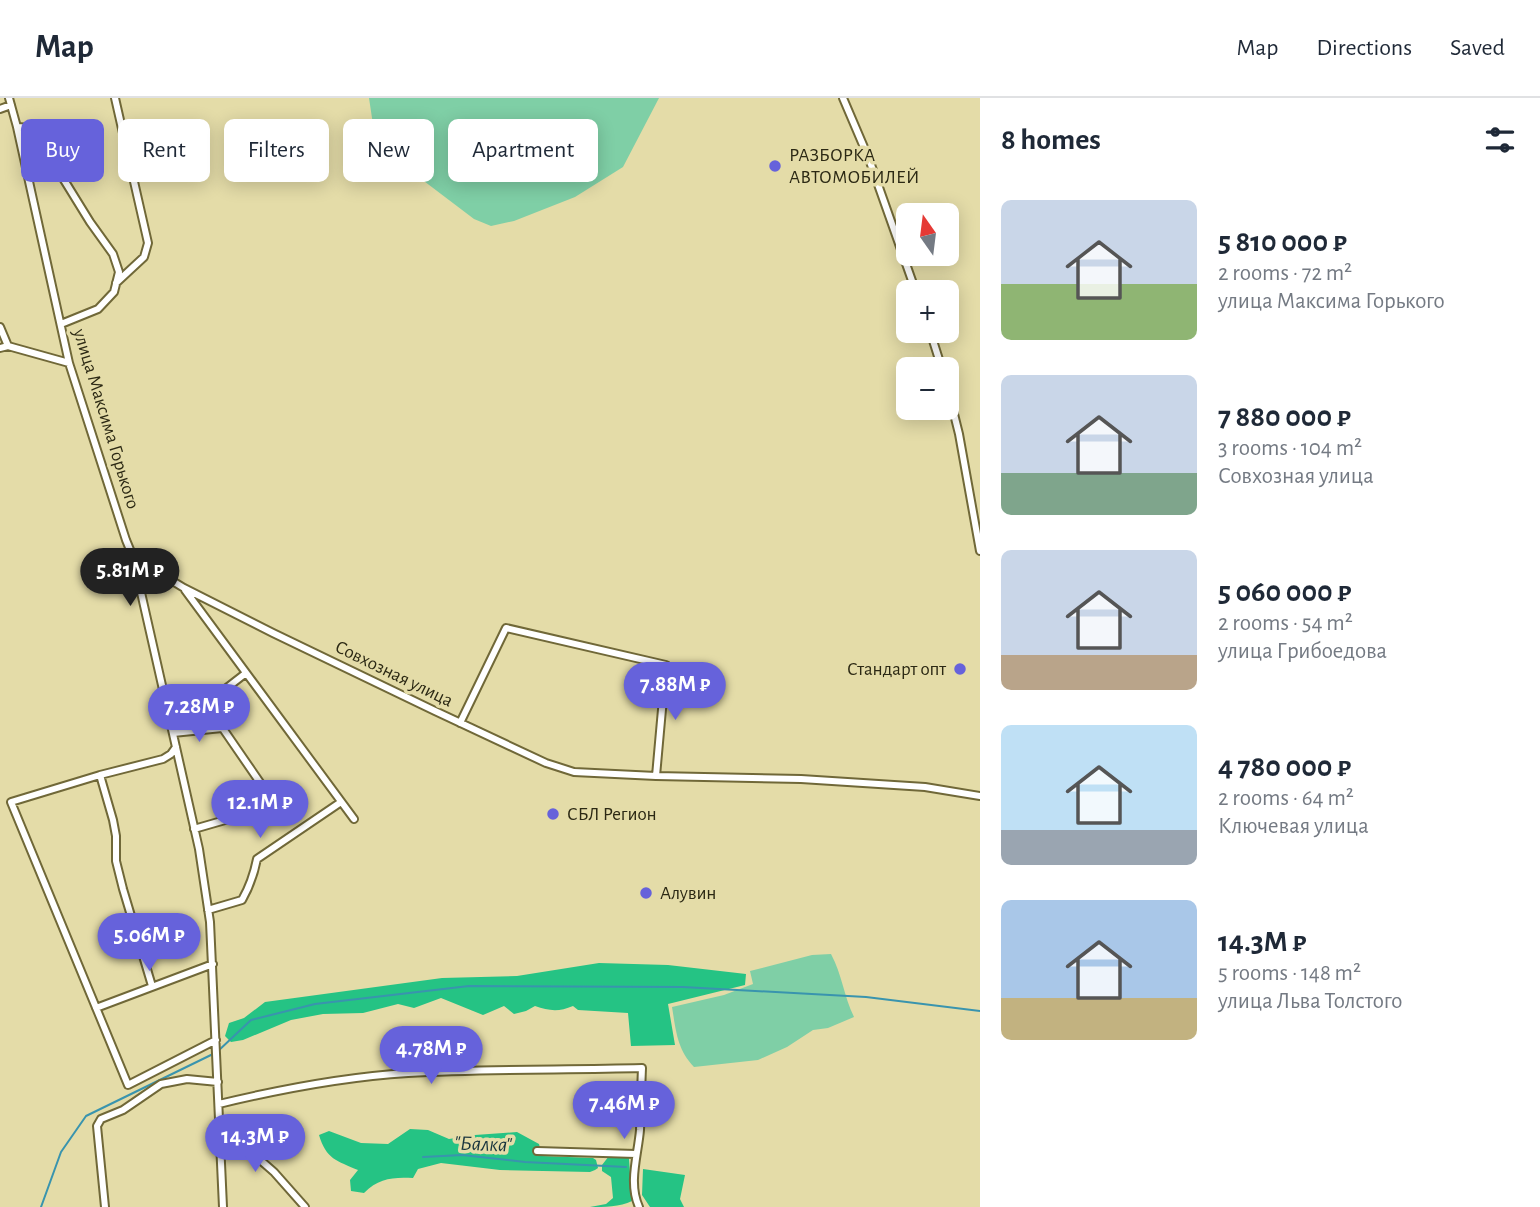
<!DOCTYPE html>
<html lang="en">
<head>
<meta charset="utf-8">
<style>
  :root { --surface:#fff; --page:#f2f2f3; --text:#1f2937; --muted:#747a83; --line:#e0e1e3; --accent:#6662db }
  body { margin:0; font-family:"Alegreya Sans",sans-serif; background:var(--page); color:var(--text); height:100vh; display:flex; flex-direction:column; font-size:26px; white-space:nowrap }
  * { box-sizing:border-box; margin:0 }
  p { font-size:23px; color:var(--muted) }
  .icon { flex:none; width:38px; height:38px; fill:none; stroke:currentColor; stroke-width:2; stroke-linecap:round; stroke-linejoin:round }
  .map { position:relative; flex:1; overflow:hidden }
  .details { display:flex; flex-direction:column; background:var(--surface); width:560px }
  .details>* { flex:none }
  .guide { position:absolute; left:21px; top:21px; width:665px; height:63px; display:flex; gap:14px }
  .needle { width:46px; rotate:346deg }
  .controls { position:absolute; left:896px; top:105px; display:grid; gap:14px }
  .controls a { display:grid; place-items:center; width:63px; height:63px; border-radius:10px; background:var(--surface); box-shadow:0 4px 18px #0003; font-size:35px }
  .price { position:absolute; translate:-50% -60px; padding:0 16px; border-radius:24px; background:var(--accent); color:#fff; font-size:23px; line-height:46px; filter:drop-shadow(0 2px 4px #0008) }
  .price::after { content:''; position:absolute; left:50%; top:42px; width:21px; height:16px; margin-left:-10px; background:inherit; clip-path:polygon(0 0,100% 0,50% 100%) }
  .price.on { background:#222; color:#fff }
  ul { padding:0; list-style:none }
  li { display:flex; align-items:center; gap:21px; height:175px; padding:0 21px }
  li span { display:grid; place-items:center; flex:none; width:196px; height:140px; border-radius:10px; color:#555 }
  li>.icon { margin-inline-start:auto }
  span .icon { width:84px; height:84px; fill:#fffc; stroke-width:1 }
  li b { font-size:30px }
  h2 { display:flex; justify-content:space-between; align-items:center; height:84px; padding:0 21px; font-size:30px }
  .pill { padding:0 24px; border-radius:10px; background:var(--surface); box-shadow:0 4px 18px #0003; font-size:24px; line-height:63px }
  .pill.on { background:var(--accent); color:#fff }
  header { display:flex; align-items:center; gap:42px; box-sizing:border-box; height:98px; padding:0 35px; background:var(--surface); border-bottom:2px solid var(--line) }
  header strong { font-size:33px }
  nav { display:flex; gap:38px; margin-inline-start:auto; font-size:24px }
  main { display:flex; flex:1; min-height:0 }
  .map>svg:first-child { display:block }
</style>
</head>
<body>
<header>
<strong>Map</strong>
<nav><a>Map</a><a>Directions</a><a>Saved</a></nav>
</header>
<main>
<div class="map">
<svg width="980" height="1109" viewBox="0 0 980 1109">
  <rect width="100%" height="100%" fill="#e4dca8"/>
  <path fill="#7fcfa6" d="M369,0H659L623,69L575,99L514,123L491,128L474,121L412,74L375,40Z
    M831,856C842,876 844,899 854,919L828,930L813,932L787,949L758,962L694,969C677,951 676,933 672,909L724,897L753,886L750,873L812,857Z"/>
  <path fill="#25c384" d="M599,865L668,867L746,876L745,887L668,906L675,947L631,948L628,915L578,912L573,908C559,914 549,913 535,908L526,913L514,916L504,908L483,917L441,900L414,910L398,906L363,915L323,916L291,922L243,942L231,944L225,938L229,925L244,920L265,904L442,880L517,878Z
    M410,1031L428,1032L449,1041L475,1037L517,1034L539,1046L542,1058L593,1060L596,1062L598,1070L595,1072L590,1074L500,1072L441,1065L418,1071L413,1080C393,1079 379,1080 364,1095L351,1093L350,1082L358,1072C337,1063 326,1061 319,1037L329,1033L361,1045L388,1046Z
    M609,1058H628L629,1061L632,1103C620,1109 604,1109 590,1109L606,1106L613,1100L611,1079L602,1073V1067Z
    M643,1071L685,1077L680,1101L684,1109H650L642,1097Z"/>
  <g fill="none" stroke-linecap="round" stroke-linejoin="round">
    <path stroke="#3994ae" stroke-width="2" d="M217,954L251,922L315,906L469,888L683,889L866,899L980,913
      M423,1059L462,1057L525,1064L626,1069
      M41,1109L61,1054L86,1018L213,956"/>
    <defs>
      <path id="minor" d="M9,0L17,29L69,265L126,442L133,459L199,751L210,824L223,1109
        M115,0L148,145L144,159L116,185
        M843,0L869,61L916,194
        M0,11L11,7
        M17,29L32,30L90,124L113,156L119,174L114,194L98,211L61,226
        M0,229L8,248
        M930,233L942,271
        M0,250L8,248L69,265
        M947,288L959,336L980,453
        M133,459L184,490L273,535L435,613L546,665L574,674L656,678L801,681L925,689L980,698
        M185,492L354,721
        M460,625L506,530L666,567L656,678
        M173,635L222,630
        M176,649L171,656L163,661L100,677L11,704L128,987L216,942
        M100,677L113,722L116,738V763L123,791L152,888
        M194,731L239,718L270,699L206,606L246,575
        M208,812L242,802C250,788 254,776 257,761L341,704
        M96,910L213,866
        M219,1006C281,991 344,979 408,975C485,971 564,972 642,970C641,991 641,1011 640,1032C638,1057 628,1085 639,1109
        M220,1027L274,1074L305,1109
        M537,1053L636,1056
        M105,1109L97,1028L101,1021L123,1012L161,986L187,981L218,984"/>
    </defs>
    <use href="#minor" stroke="#706838" stroke-width="10"/>
    <use href="#minor" stroke="#fff" stroke-width="6"/>
  </g>
  <g fill="#6662db" stroke="#e4dca8" stroke-width="2.5">
    <circle cx="775" cy="68" r="7"/>
    <circle cx="960" cy="571" r="7"/>
    <circle cx="553" cy="716" r="7"/>
    <circle cx="646" cy="795" r="7"/>
  </g>
  <g text-anchor="middle" dominant-baseline="central" stroke-width="7" stroke-linejoin="round" paint-order="stroke">
    <g font-size="19" fill="#2c2914" stroke="#e4dca8" text-anchor="start">
      <text x="789" y="57">РАЗБОРКА<tspan x="789" dy="22">АВТОМОБИЛЕЙ</tspan></text>
      <text x="946" y="571" text-anchor="end">Стандарт опт</text>
      <text x="567" y="716">СБЛ Регион</text>
      <text x="660" y="795">Алувин</text>
    </g>
    <g font-size="19" fill="#2c2914" stroke="#e4dca8">
      <text transform="translate(106 321) rotate(73)">улица Максима Горького</text>
      <text transform="translate(394 576) rotate(26)">Совхозная улица</text>
    </g>
    <g font-size="21" font-style="italic" fill="#18343d" stroke="#e4dca8">
      <text transform="translate(483 1046) rotate(2)">"Балка"</text>
    </g>
  </g>
</svg>
<div class="controls">
<a><svg class="needle" viewBox="-14 -14 28 28"><path d="M0-13l5 13h-10z" fill="#e53935"/><path d="M0 13l5-13h-10z" fill="#747a83"/></svg></a>
<a>+</a>
<a>−</a>
</div>
<b class="price on" style="left:130px;top:510px">5.81M ₽</b>
<b class="price" style="left:675px;top:624px">7.88M ₽</b>
<b class="price" style="left:199px;top:646px">7.28M ₽</b>
<b class="price" style="left:260px;top:742px">12.1M ₽</b>
<b class="price" style="left:149px;top:875px">5.06M ₽</b>
<b class="price" style="left:431px;top:988px">4.78M ₽</b>
<b class="price" style="left:624px;top:1043px">7.46M ₽</b>
<b class="price" style="left:255px;top:1076px">14.3M ₽</b>
<div class="guide">
<a class="pill on">Buy</a>
<a class="pill">Rent</a>
<a class="pill">Filters</a>
<a class="pill">New</a>
<a class="pill">Apartment</a>
</div>
</div>
<section class="details">
<h2>8 homes<svg class="icon" aria-label="filters" viewBox="0 0 24 24"><path d="M4 7h16M4 17h16"/><circle cx="9" cy="7" r="2"/><circle cx="15" cy="17" r="2"/></svg></h2>
<ul>
<li><span style="background:linear-gradient(#c9d6e8 60%,#8fb573 0)"><svg class="icon" aria-label="home" viewBox="0 0 24 24"><path d="M3 11l9-7 9 7M6 9v11h12V9"/></svg></span><div><b>5 810 000 ₽</b><p>2 rooms · 72 m²</p><p>улица Максима Горького</p></div></li>
<li><span style="background:linear-gradient(#c9d6e8 70%,#7fa58c 0)"><svg class="icon" aria-label="home" viewBox="0 0 24 24"><path d="M3 11l9-7 9 7M6 9v11h12V9"/></svg></span><div><b>7 880 000 ₽</b><p>3 rooms · 104 m²</p><p>Совхозная улица</p></div></li>
<li><span style="background:linear-gradient(#c9d6e8 75%,#b9a48a 0)"><svg class="icon" aria-label="home" viewBox="0 0 24 24"><path d="M3 11l9-7 9 7M6 9v11h12V9"/></svg></span><div><b>5 060 000 ₽</b><p>2 rooms · 54 m²</p><p>улица Грибоедова</p></div></li>
<li><span style="background:linear-gradient(#bfe0f5 75%,#9aa5b1 0)"><svg class="icon" aria-label="home" viewBox="0 0 24 24"><path d="M3 11l9-7 9 7M6 9v11h12V9"/></svg></span><div><b>4 780 000 ₽</b><p>2 rooms · 64 m²</p><p>Ключевая улица</p></div></li>
<li><span style="background:linear-gradient(#a9c7e8 70%,#c2b280 0)"><svg class="icon" aria-label="home" viewBox="0 0 24 24"><path d="M3 11l9-7 9 7M6 9v11h12V9"/></svg></span><div><b>14.3M ₽</b><p>5 rooms · 148 m²</p><p>улица Льва Толстого</p></div></li>
</ul>
</section>
</main>
</body>
</html>
